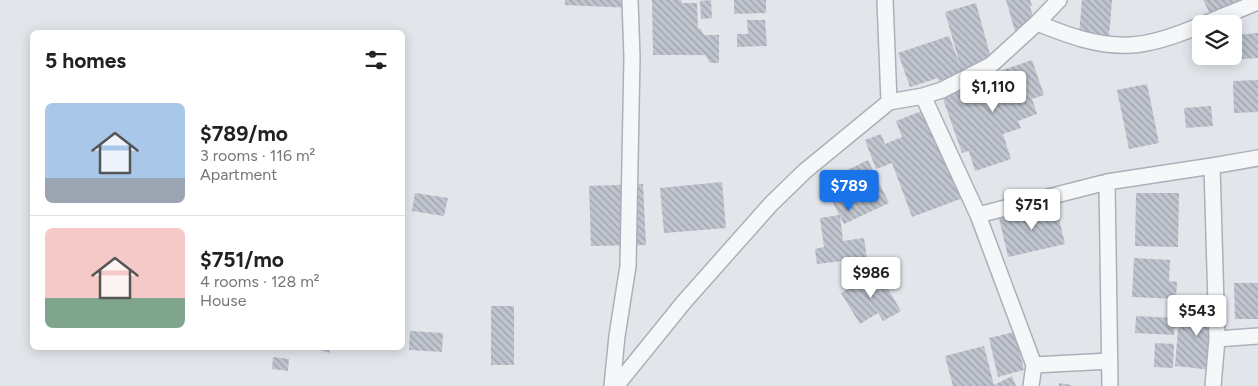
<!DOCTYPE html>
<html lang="en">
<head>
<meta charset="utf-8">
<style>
  :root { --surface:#fff; --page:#f2f2f2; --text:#222; --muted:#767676; --line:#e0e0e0; --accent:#1a73e8 }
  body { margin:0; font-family:Figtree,sans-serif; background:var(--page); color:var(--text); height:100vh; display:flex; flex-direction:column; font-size:19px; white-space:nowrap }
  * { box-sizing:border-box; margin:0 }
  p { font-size:16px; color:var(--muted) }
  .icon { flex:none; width:28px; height:28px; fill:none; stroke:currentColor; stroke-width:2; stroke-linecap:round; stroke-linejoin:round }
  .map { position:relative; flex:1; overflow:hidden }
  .panel { position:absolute; left:30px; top:30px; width:375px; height:320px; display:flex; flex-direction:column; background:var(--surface); border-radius:8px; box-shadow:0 2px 12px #0003 }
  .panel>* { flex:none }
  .controls { position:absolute; left:1192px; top:15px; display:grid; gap:10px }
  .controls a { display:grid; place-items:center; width:50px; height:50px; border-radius:8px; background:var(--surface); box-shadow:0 2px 12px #0003; font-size:25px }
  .price { position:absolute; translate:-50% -42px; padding:0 11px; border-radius:5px; background:#fff; color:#222; font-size:16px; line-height:32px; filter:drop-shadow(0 1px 2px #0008) }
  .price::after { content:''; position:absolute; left:50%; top:30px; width:15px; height:11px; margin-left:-8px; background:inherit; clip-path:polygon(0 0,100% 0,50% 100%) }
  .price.on { background:var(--accent); color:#fff }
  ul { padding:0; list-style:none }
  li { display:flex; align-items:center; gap:15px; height:125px; padding:0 15px }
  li+li { border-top:1px solid var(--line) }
  li span { display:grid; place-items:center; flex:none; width:140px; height:100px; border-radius:8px; color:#555 }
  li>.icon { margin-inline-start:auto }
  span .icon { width:60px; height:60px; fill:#fffc; stroke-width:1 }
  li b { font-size:21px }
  h2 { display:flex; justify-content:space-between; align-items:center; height:60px; padding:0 15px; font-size:21px }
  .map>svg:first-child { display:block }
</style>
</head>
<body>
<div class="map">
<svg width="1258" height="386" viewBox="0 0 1258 386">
  <defs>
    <pattern id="building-back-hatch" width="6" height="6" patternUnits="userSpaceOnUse" patternTransform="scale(1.25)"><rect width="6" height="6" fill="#bfc4ce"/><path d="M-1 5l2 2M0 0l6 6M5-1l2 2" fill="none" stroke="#9ba0a9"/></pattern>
  </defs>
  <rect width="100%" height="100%" fill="#e2e6eb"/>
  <path fill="url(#building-back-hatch)" d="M565,0H633V8L565,5Z
    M652,0H681L682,3H697L698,29L700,28L704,35H719V63H710L705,55H653Z
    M711,0L712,18L701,19L700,1Z
    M734,0H766V13L734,14Z
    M1006,0H1030L1032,6H1030L1036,29L1016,35Z
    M1082,0H1112L1109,37L1079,34Z
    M1203,0H1246L1213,19Z
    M976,3L992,62L962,70L963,73L939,81L938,78L910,87L898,53L949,36L960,65L945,12Z
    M747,20H765L767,46L737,47V34H748Z
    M1258,33V58L1227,60V56H1234V35Z
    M1032,60L1044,95L1032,99L1037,114L1018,121L1021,128L1003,134L1011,159L975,171L969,151L962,153L942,96L999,77L997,72Z
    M1258,80V112L1234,113L1233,81Z
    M1147,84L1159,143L1129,149L1117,90Z
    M1211,106L1213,126L1186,128L1184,108Z
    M929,108L963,198L912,217L892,163L876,169L865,140L881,134L885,144L902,137L896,121Z
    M868,160L889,203L844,224L840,216L843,241L864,238L867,258L817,264L815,249L824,247L820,218L839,215L823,182Z
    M722,182L726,228L664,233L660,188Z
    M643,184L646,245L591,246L589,186Z
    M415,193L448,198L444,216L412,211Z
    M1136,193H1179L1178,247L1135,246Z
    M1056,205L1065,244L1008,257L999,218Z
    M1134,258L1170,260L1169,281L1177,282L1176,299L1132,297Z
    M878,272L901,311L883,321L878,313L860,324L841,293Z
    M1234,283H1258V319H1235Z
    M1180,304L1219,308L1213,370L1175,366Z
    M491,306H514V365H491Z
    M1136,316L1175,318L1174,335L1135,333Z
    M410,331L443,333L442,352L409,350Z
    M1015,332L1024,370L998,377L989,338Z
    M1155,343L1174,344L1173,368L1154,367Z
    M984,346L994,385L1012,376L1016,386H953L945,356Z
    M321,348H330L329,353L320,350Z
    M273,357L289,359L288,371L272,369Z
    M1059,383L1072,385L1071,386H1059Z"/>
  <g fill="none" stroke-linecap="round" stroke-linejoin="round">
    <defs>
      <path id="minor" d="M885,0L889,102
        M1037,23C1067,35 1098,47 1131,45C1154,44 1180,34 1201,25
        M1204,24L1258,2
        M923,96L978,215L1034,365L1031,386
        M1212,166L1217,339L1213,386
        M1107,182L1110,386
        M978,215L1107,182L1212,166L1258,158
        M1217,339L1258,336
        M1034,365L1110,361
        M612,386L617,336L628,266L632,57L630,0
        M616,386L684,302L771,204L805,171L889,102L923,96L942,90L991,65L1037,23L1059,0"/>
    </defs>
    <use href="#minor" stroke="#abb0b9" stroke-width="18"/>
    <use href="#minor" stroke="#f5f7f9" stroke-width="15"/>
  </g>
</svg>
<div class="controls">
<a><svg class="icon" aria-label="layers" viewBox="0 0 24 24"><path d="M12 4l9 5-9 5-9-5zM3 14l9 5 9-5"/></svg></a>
</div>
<b class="price" style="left:993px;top:113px">$1,110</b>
<b class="price on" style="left:849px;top:212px">$789</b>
<b class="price" style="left:1032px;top:231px">$751</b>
<b class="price" style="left:871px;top:299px">$986</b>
<b class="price" style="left:1197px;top:337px">$543</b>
<section class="panel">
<h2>5 homes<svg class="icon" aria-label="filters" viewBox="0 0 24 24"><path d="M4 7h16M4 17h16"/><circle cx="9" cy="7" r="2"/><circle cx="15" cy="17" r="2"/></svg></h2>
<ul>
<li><span style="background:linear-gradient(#a9c7e8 75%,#9aa5b1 0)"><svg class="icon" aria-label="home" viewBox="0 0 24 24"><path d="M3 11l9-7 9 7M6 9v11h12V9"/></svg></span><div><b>$789/mo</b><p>3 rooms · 116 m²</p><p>Apartment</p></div></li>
<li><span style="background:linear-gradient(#f6c9c9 70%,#7fa58c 0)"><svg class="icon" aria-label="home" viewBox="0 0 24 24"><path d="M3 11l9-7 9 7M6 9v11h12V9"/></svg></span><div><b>$751/mo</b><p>4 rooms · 128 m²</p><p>House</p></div></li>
</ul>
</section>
</div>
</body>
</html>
